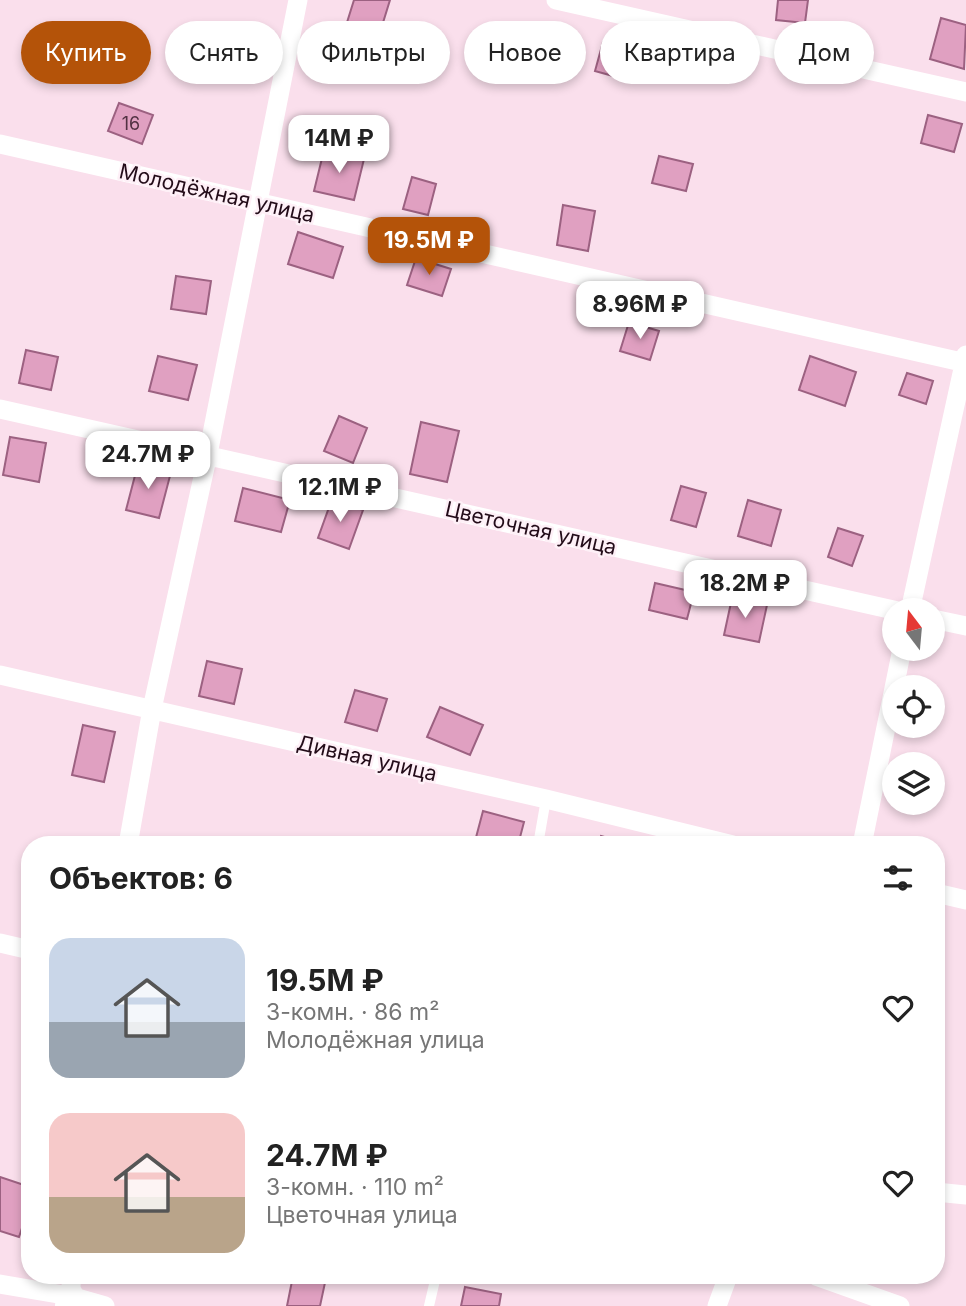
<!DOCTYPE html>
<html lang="ru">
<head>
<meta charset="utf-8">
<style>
  :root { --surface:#fff; --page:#f2f2f2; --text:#222; --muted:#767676; --accent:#b45309 }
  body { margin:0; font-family:Inter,sans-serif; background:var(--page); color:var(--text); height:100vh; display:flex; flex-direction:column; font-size:26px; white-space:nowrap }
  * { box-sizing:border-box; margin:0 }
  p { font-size:23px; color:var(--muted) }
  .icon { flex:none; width:38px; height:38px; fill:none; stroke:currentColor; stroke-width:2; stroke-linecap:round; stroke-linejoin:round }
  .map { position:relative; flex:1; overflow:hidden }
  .sheet { position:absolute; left:21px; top:836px; width:924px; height:448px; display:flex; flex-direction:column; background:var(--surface); border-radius:28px; box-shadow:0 4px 10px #0003 }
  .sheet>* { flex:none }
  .guide { position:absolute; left:21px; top:21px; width:924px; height:63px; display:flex; gap:14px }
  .needle { width:46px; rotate:344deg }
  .fabs { position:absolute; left:882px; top:598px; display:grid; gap:14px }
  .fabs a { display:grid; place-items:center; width:63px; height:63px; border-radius:50%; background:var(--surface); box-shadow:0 4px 10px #0003; font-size:35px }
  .price { position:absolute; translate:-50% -60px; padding:0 16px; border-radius:14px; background:#fff; color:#222; font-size:23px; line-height:46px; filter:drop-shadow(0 2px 4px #0008) }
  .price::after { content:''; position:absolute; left:50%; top:42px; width:21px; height:16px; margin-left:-10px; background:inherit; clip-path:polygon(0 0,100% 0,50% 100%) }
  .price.current { background:var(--accent); color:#fff }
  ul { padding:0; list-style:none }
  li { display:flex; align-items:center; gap:21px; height:175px; padding:0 28px }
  li span { display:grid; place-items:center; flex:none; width:196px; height:140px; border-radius:21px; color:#555 }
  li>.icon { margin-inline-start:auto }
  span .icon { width:84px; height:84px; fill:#fffc; stroke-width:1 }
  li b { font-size:30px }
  h2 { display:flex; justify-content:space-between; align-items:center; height:84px; padding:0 28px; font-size:30px }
  .chip { padding:0 24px; border-radius:32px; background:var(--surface); box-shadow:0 4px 10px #0003; font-size:24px; line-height:63px }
  .chip.current { background:var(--accent); color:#fff }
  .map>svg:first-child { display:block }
</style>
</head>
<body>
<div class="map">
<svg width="966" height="1306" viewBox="0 0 966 1306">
  <rect width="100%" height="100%" fill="#fadfec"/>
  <path fill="#e0a0c1" stroke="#9c6181" stroke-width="2" d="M354,0H390L377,42L344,32Z
    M778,0H808L805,23L776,20Z
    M941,18L966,25L964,69L930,59Z
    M603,42L639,51L631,81L595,71Z
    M119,103L153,115L142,144L108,131Z
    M928,115L962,124L954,152L921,143Z
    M324,150L364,159L354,200L314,191Z
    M659,156L693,164L686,191L652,183Z
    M412,177L436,184L428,215L403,209Z
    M563,205L595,211L588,251L557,245Z
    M298,232L343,247L333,278L288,264Z
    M416,258L451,269L442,296L407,285Z
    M176,276L211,281L206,314L171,309Z
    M629,322L659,331L650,360L620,351Z
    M26,350L58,357L51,390L19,383Z
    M158,356L197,365L188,400L149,391Z
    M810,356L856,372L845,406L799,390Z
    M907,373L933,381L926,404L899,395Z
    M339,416L367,428L353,463L324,451Z
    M421,422L459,431L447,482L410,474Z
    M10,437L46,443L39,482L3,475Z
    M138,464L171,472L159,518L126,510Z
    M681,486L706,493L696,527L671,520Z
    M243,488L290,500L281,532L235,521Z
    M332,499L363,510L349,549L318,538Z
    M748,500L781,510L771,546L738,536Z
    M838,528L863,536L852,566L828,557Z
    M655,583L694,592L687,619L649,610Z
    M732,598L767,605L759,642L724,635Z
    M207,661L242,669L234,704L199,696Z
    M355,690L387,699L377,731L345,722Z
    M440,707L483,725L470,755L427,737Z
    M83,725L115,732L104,782L72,775Z
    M483,811L524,822L518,845H474Z
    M601,836L632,845H598Z
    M0,1177L30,1187V1204L19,1237L0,1231Z
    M293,1276L326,1278L320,1306H287Z
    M465,1287L501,1294L499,1306H461Z"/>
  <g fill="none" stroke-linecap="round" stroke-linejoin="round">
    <path stroke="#fff" stroke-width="10" d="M538,845L546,799
      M429,1306L436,1276"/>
    <path stroke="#fff" stroke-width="19" d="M556,0L966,92
      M0,144L966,363
      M0,409L898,611
      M910,611L966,355
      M933,619L966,626
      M0,675L546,799L733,845
      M128,845L152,709L208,454L298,0
      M862,845L902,649
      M936,893L966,900
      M0,943L30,950
      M936,1192L966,1195
      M816,1276L900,1306
      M0,1284L70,1296L105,1306
      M70,1296L72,1276
      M717,1306L728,1276"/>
    <path stroke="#fff" stroke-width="28" d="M69,1306L70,1296"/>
  </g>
  <g text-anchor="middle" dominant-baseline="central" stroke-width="5" stroke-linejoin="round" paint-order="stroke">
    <g font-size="18" fill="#523143">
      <text x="131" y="123">16</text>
    </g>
    <g font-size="21" fill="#230c19" stroke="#fef0f7">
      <text transform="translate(217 193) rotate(13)">Молодёжная улица</text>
      <text transform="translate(531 528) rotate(13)">Цветочная улица</text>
      <text transform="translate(367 758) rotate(13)">Дивная улица</text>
    </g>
  </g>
</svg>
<div class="fabs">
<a><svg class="needle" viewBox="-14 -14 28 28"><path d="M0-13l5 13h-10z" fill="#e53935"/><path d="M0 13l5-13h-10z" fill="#767676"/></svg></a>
<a><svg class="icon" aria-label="locate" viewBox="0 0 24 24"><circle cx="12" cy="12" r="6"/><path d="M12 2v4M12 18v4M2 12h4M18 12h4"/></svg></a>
<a><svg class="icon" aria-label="layers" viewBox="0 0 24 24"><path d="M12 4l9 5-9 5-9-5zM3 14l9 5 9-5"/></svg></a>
</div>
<b class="price" style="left:339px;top:175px">14M ₽</b>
<b class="price current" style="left:429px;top:277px">19.5M ₽</b>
<b class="price" style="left:640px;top:341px">8.96M ₽</b>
<b class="price" style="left:148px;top:491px">24.7M ₽</b>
<b class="price" style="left:340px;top:524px">12.1M ₽</b>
<b class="price" style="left:745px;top:620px">18.2M ₽</b>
<div class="guide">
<a class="chip current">Купить</a>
<a class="chip">Снять</a>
<a class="chip">Фильтры</a>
<a class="chip">Новое</a>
<a class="chip">Квартира</a>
<a class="chip">Дом</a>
</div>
<section class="sheet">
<h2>Объектов: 6<svg class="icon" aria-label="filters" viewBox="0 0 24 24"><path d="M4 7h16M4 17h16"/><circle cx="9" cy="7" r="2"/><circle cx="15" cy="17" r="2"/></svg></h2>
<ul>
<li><span style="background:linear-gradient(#c9d6e8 60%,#9aa5b1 0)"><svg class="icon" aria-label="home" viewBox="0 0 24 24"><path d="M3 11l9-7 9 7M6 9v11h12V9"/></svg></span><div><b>19.5M ₽</b><p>3-комн. · 86 m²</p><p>Молодёжная улица</p></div><svg class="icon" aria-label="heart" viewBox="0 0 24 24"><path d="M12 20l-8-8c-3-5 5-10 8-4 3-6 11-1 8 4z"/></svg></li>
<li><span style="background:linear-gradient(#f6c9c9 60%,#b9a48a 0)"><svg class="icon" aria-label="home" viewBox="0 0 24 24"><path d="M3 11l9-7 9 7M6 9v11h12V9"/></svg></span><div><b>24.7M ₽</b><p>3-комн. · 110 m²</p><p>Цветочная улица</p></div><svg class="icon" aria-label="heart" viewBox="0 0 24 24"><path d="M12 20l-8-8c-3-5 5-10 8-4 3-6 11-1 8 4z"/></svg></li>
</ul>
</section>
</div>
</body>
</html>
